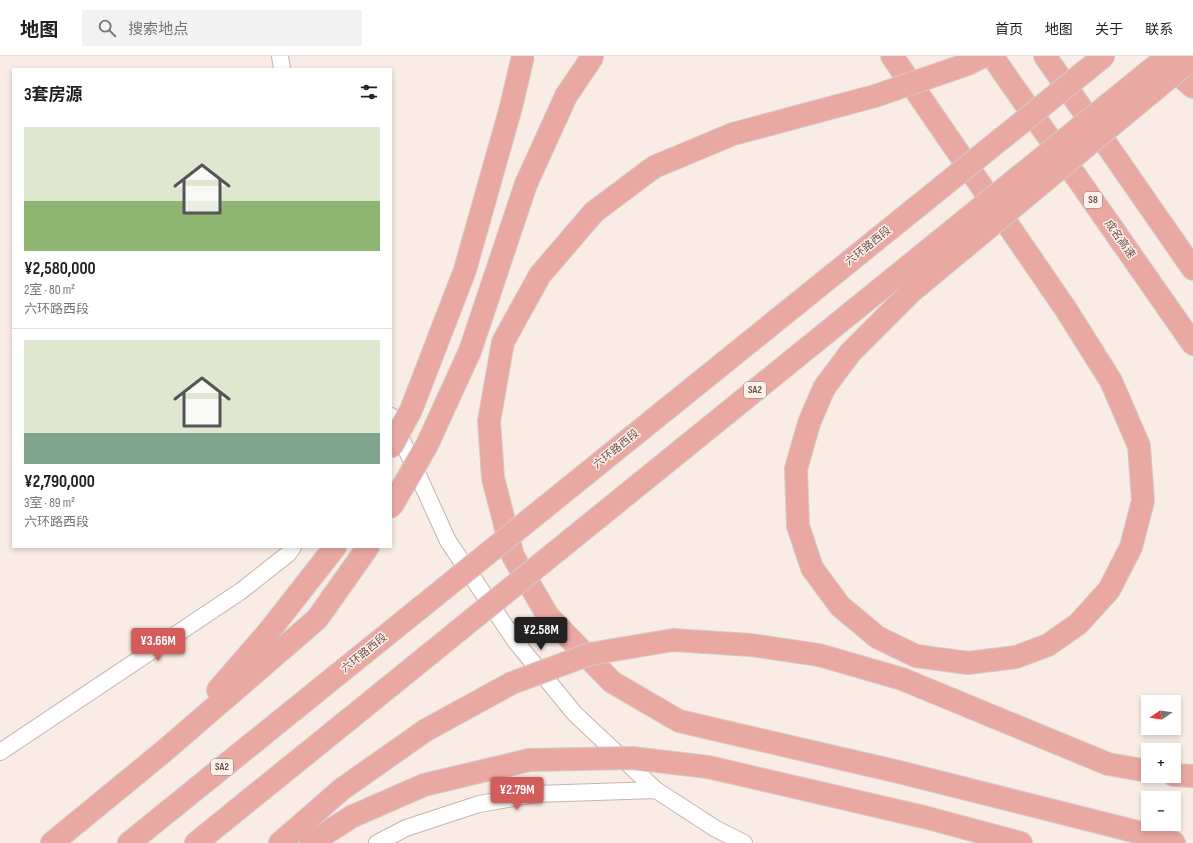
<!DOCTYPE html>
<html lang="zh">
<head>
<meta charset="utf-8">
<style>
  :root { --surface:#fff; --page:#f2f2f2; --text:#202124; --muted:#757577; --line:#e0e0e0; --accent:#d25d5a }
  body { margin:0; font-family:"Sofia Sans Condensed","Noto Sans SC",sans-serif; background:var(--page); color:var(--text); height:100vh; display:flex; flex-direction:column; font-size:15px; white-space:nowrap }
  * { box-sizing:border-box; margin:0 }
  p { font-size:13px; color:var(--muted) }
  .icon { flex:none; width:22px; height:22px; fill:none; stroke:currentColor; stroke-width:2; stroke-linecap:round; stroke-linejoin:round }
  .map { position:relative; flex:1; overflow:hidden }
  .details { position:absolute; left:12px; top:12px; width:380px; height:480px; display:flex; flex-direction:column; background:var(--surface); border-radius:0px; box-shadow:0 2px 6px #0003 }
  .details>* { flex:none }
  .needle { width:26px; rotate:257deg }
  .buttons { position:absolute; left:1141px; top:639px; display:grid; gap:8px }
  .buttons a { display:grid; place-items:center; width:40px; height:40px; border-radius:0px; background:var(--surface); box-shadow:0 2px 6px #0003; font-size:20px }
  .price { position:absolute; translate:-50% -34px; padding:0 9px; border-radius:4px; background:var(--accent); color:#fff; font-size:13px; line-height:26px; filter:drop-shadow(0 1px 2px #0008) }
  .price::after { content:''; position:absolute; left:50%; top:24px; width:12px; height:9px; margin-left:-6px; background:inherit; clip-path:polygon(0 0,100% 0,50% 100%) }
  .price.current { background:#222; color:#fff }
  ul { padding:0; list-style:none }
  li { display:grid; align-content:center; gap:8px; height:212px; padding:0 12px }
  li+li { border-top:1px solid var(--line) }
  li span { display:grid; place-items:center; height:124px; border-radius:0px; color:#555 }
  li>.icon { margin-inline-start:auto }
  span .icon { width:72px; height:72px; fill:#fffc; stroke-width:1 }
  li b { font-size:17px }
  h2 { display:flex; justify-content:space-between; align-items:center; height:48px; padding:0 12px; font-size:17px }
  header { display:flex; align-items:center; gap:24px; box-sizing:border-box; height:56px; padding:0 20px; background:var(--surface); border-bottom:1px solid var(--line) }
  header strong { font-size:19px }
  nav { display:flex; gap:22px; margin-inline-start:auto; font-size:14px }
  .search { width:280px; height:36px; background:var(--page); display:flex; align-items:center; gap:10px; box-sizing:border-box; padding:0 14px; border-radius:0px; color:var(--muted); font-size:15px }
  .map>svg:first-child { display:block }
</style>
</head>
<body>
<header>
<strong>地图</strong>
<div class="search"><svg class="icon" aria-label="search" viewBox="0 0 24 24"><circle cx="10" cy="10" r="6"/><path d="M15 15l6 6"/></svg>搜索地点</div>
<nav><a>首页</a><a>地图</a><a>关于</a><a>联系</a></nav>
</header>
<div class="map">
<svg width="1193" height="787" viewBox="0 0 1193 787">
  <rect width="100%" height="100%" fill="#f8ece4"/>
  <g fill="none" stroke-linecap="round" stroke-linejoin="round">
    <defs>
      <path id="street" d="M280,0L282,13
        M391,360L448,485L516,586L575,658L656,734L716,773L744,787
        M0,696L241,535L288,498L293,491
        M377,787L406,772L479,748L536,738L656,734"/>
      <path id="highway" d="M892,0L1065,252L1111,325L1139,390L1143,445L1131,491L1109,534L1078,568L1048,589L1016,601
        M992,0L1193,288
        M1045,0L1193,213
        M1162,4L1193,31
        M594,156L540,219L503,286L489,365L493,422L513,500L548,560L612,626L679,665L899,716L1149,779L1174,787
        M218,634L270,574L335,491
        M708,711L928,762L1021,787
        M1174,719L1193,720
        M52,787L163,696L317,563L368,491
        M129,787L316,636
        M196,787L342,669
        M280,787L342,733L426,674
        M311,787L351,761"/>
    </defs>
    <use href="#street" stroke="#c7b3ac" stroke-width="18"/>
    <use href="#highway" stroke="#d3cbca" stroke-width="24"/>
    <use href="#street" stroke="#fff" stroke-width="16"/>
    <use href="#highway" stroke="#eaa8a3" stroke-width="22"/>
    <defs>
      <path id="highway-bridge" d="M594,156L654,111L733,78L875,40L968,8L984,0
        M391,391L411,354L465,214L511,51L523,0
        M391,451L427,389L470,295L526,128L566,40L593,0
        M1016,601L968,607L916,600L877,581L840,550L812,512L798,470L796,413L809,367L824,332L850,297L912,235L1193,2
        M316,636L1104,0
        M342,669L1168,0
        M426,674L512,627L590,598L673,584L751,589L819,599L902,623L1108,708L1148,715
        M351,761L424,729L529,704L632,702L708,711"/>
    </defs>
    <use href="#highway-bridge" stroke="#d3cbca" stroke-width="24" stroke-linecap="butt"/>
    <use href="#highway-bridge" stroke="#eaa8a3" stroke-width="22"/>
  </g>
  <g text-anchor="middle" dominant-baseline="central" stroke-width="3" stroke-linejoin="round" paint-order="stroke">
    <g fill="#fcf1e9" stroke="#98827c" stroke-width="1">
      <rect x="1084" y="136" width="18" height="16" rx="3"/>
      <rect x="744" y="326" width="22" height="16" rx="3"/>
      <rect x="211" y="703" width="22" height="16" rx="3"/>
    </g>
    <g font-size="10" font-weight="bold" fill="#6d524d">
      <text x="1093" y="144">S8</text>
      <text x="755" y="334">SA2</text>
      <text x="222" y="711">SA2</text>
    </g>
    <g font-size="11" fill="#6d524d" stroke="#fcf1e9">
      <text transform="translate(1120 183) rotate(55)">成名高速</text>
      <text transform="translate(868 190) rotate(-39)">六环路西段</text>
      <text transform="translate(616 393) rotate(-39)">六环路西段</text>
      <text transform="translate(364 597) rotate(-39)">六环路西段</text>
    </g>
  </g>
</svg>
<div class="buttons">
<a><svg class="needle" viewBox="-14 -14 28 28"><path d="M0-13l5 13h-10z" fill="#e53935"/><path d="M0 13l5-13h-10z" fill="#757577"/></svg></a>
<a>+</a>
<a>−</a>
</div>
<b class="price current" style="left:541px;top:595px">¥2.58M</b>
<b class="price" style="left:158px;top:606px">¥3.66M</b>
<b class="price" style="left:517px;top:755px">¥2.79M</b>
<section class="details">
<h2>3套房源<svg class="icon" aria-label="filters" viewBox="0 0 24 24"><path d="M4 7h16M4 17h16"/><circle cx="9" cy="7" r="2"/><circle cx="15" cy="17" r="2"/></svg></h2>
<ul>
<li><span style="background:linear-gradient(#dfe7d0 60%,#8fb573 0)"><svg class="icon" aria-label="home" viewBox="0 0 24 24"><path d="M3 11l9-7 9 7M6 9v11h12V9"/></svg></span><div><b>¥2,580,000</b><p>2室 · 80 m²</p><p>六环路西段</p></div></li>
<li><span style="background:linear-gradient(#dfe7d0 75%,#7fa58c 0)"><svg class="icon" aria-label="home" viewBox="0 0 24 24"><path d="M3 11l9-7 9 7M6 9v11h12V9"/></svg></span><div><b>¥2,790,000</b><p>3室 · 89 m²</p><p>六环路西段</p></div></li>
</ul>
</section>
</div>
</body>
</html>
